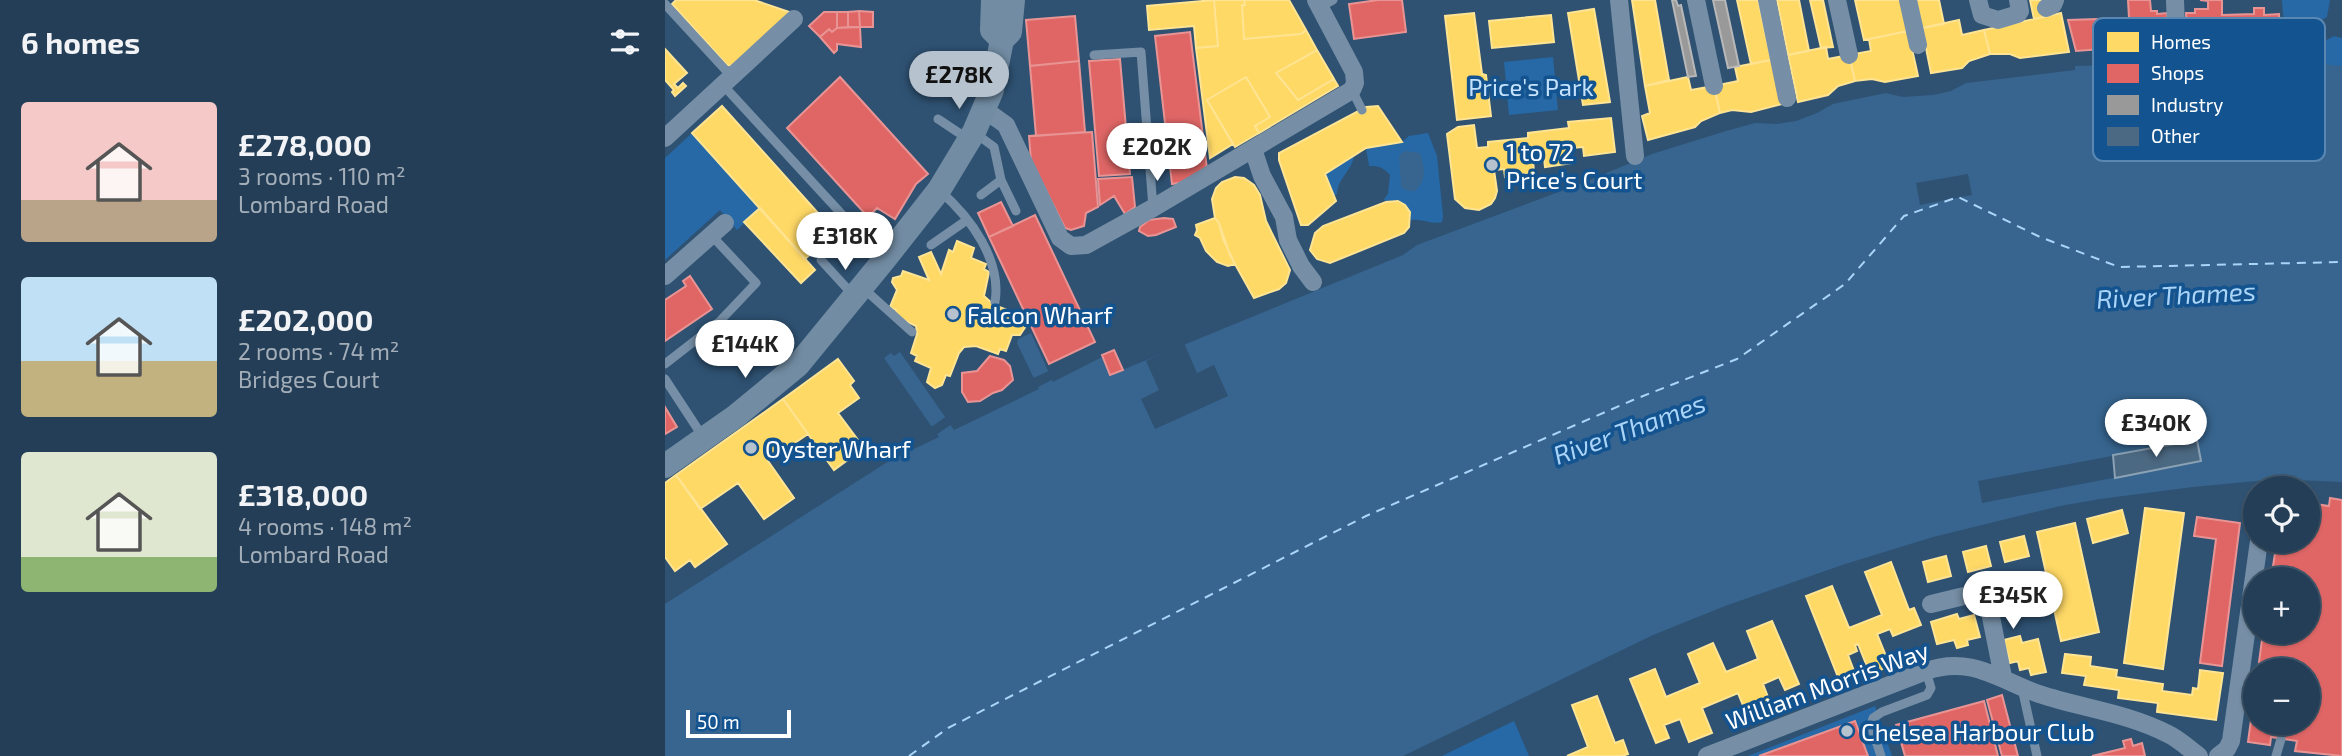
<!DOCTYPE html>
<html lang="en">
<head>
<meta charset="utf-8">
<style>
  :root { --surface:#233e56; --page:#2f4960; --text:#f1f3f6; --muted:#a3aeb9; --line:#40576c; --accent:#b6c2ce }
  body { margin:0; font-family:"Exo 2",sans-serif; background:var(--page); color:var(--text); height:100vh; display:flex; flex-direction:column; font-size:26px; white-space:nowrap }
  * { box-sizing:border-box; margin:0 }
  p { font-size:23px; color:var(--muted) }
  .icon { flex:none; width:38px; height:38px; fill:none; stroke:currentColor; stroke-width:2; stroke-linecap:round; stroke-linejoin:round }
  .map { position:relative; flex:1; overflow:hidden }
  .drawer { display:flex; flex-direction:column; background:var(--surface); width:665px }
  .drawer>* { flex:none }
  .tools { position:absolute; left:1578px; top:476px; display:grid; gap:14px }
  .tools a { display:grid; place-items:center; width:77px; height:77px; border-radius:50%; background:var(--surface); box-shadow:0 2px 5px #0004,0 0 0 2px var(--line); font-size:35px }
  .scale { position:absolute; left:21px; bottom:18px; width:105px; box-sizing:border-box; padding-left:7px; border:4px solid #fff; border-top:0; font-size:19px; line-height:24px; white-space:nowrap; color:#fff; -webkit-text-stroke:5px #13538f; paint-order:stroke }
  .price { position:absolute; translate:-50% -60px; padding:0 16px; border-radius:24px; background:#fff; color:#222; font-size:23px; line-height:46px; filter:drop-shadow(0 2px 4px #0008) }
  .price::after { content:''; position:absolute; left:50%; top:42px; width:21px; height:16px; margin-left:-10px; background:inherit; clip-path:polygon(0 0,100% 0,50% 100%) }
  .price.active { background:var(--accent); color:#111 }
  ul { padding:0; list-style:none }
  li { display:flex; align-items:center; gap:21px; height:175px; padding:0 21px }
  li span { display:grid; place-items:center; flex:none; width:196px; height:140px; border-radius:7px; color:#555 }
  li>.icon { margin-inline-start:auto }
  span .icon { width:84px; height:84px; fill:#fffc; stroke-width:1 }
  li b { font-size:30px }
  h2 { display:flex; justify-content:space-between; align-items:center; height:84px; padding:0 21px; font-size:30px }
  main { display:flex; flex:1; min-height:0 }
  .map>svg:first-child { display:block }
</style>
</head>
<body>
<main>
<section class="drawer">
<h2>6 homes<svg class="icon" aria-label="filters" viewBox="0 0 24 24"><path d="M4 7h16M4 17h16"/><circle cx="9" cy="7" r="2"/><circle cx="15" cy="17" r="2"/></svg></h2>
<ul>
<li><span style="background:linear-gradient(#f6c9c9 70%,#b9a48a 0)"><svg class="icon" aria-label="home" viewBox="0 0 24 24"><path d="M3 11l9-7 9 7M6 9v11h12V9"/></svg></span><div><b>£278,000</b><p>3 rooms · 110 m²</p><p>Lombard Road</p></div></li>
<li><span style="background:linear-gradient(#bfe0f5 60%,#c2b280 0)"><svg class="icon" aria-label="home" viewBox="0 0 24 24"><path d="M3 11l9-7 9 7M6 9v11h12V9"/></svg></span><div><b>£202,000</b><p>2 rooms · 74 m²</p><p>Bridges Court</p></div></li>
<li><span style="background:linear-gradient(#dfe7d0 75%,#8fb573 0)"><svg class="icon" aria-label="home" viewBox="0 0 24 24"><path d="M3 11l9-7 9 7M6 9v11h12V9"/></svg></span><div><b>£318,000</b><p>4 rooms · 148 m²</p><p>Lombard Road</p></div></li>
</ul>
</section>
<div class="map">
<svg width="1677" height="756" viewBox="0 0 1677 756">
  <rect width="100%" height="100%" fill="#2f5273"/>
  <path fill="#2669a6" d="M1617,0H1665L1662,17L1620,41Z
    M1669,36L1677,38V67L1644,62L1646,48Z
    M888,57L893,110L844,115L839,62Z
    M27,133L95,208L72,230L55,210L0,260V158Z
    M763,133L772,156L778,216L777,222C767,225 757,218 746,220C744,205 735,201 721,202L719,199L723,194L725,175C718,167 714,166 704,166L701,148L737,142L744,136Z
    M689,155C688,170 673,177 672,194L667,197L660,174Z
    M1210,706L1227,756H1083Z
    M849,721L864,756H777L785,752Z"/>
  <path fill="#37658f" d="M1621,60L1677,66V482L1612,479L1528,487L1435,499L1395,506L1268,537L1177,565L1060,606L988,635L738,756H0V604L224,461L274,437L219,358L226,353L229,356L235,352L289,430L374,389L352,343L353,339L366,333L388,382L437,357L445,375L738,255L752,245L920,182L987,154L1061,131L1090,123L1111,124L1131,121L1152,113L1168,104L1221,93L1238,97L1268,95L1286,91L1301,83L1410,70V66Z
    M740,151L755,153C760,167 762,180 750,191H743L736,187L734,155Z"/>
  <path fill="#2f5273" d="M1303,174L1307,195L1255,205L1251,183Z
    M519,343L532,373L549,365L563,396L490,429L476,399L494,390L481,361Z
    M386,370L390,377L399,374L365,391L370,388L366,379Z
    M282,416L287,424L271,435L266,427Z
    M1532,440L1536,461L1317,503L1313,481Z"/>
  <path fill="#ffd966" stroke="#ffe494" stroke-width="2" d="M11,0H89L127,13L70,67L62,65L7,4Z
    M549,0L553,46L531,48L529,26L484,30L482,6Z
    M549,0H579L580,5H577L579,39L636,34L641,30L652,50L611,73L633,100L669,79L673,86L594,133L590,126L605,117L581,77L542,100L568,144L545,158L531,48L553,46Z
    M579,0H624L641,30L636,34L579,39L577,5H580Z
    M967,0H990L1004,80L980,86Z
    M1072,0H1093L1106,60L1086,64Z
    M1112,0H1134L1144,51L1123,55Z
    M1145,0H1158L1168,47L1156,48Z
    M1190,0H1236L1243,31L1199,40Z
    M1251,0H1274L1279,24L1257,28Z
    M1365,0H1380L1383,16L1369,19Z
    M929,9L945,102L918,105L903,13Z
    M809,13L817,74L821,75L826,116L792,120L780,16Z
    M1396,13L1404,52L1355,58L1345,54H1325L1319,30Z
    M886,15L889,42L827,48L824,21Z
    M1294,20L1297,35L1319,30L1325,54L1304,61L1297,68L1266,73L1257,28Z
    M1243,31L1253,76L1220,82L1207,79L1190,81L1184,55L1206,51L1204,39Z
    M1161,47L1163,59L1184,55L1190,81L1173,86L1163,95L1133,102L1123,55Z
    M0,49L22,73L9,84L13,88L18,83L21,86L10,96L7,92L9,90L0,80Z
    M652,50L669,79L633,100L611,73Z
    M1106,60L1117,104L1086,112L1067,110L1055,113L1049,86L1073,81L1070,67Z
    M581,77L605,117L590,126L594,133L570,147L542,100Z
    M1023,77L1026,90L1049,86L1055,113L1036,121L1030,127L983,140L977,116L985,113L980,86Z
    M57,106L170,232L140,259L27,133Z
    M713,106L737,142L701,148L660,174L671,201L643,225H636L614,160V153L701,107Z
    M946,118L950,152L919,156L918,147L906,148L908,163L880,167L879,158L868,159L869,173L840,177L839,169L829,170L832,191L830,198L826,204L814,210L800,208L790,199L782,134L793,127L809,125L812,148L823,147V142L863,138V133L904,128L903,122Z
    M570,177L579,178L589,185L595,195L601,221L625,270L621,283L614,289L589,298L565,255L554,223L550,218L547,199L551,188L557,182Z
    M733,201L740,205L745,212L744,227L739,233L665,263L652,259L645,250L650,233L658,226L721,202Z
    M95,208L150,270L136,283L79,222Z
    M550,218L554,223L558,239L570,264L563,266L552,262L541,251L535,238L530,235L532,230L531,225Z
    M292,241L309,248L306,258L321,264L319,269L324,272L319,296L329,305L348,312L346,317L357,322L361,326L355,335H347L341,351L335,349L333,354L311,346L299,347L294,353L285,376L281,375L277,385L270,388L262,382L266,368L250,361L252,356L246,353L252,334L251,326L229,315L231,310L225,307L232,290L227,282L228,278L236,276L238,271L264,280L254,257L266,252L276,274L284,250L288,252Z
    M173,359L189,381L185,385L194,398L173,413L199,448L169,470L118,399Z
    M118,399L143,434L103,461L129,498L99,519L73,483L35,509L11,475Z
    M11,475L62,544L30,567L25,560L10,571L0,557V483Z
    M1480,508L1519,513L1498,669L1459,663Z
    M1457,510L1463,533L1428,543L1422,519Z
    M1410,523L1434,632L1396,641L1372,532Z
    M1359,536L1364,556L1340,562L1335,542Z
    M1321,546L1326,566L1303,572L1298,552Z
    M1281,556L1286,576L1263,582L1258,562Z
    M1226,562L1244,610L1249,608L1256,625L1228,636L1225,629L1212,634L1225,666L1205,674L1193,644L1190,645L1192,651L1183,655L1189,671L1173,677L1141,596L1167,586L1184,628L1217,615L1200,572Z
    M1292,614L1294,619L1309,615L1315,637L1302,640L1303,645L1292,648L1289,640L1272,644L1266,622Z
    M1107,621L1134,684L1120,690L1114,677L1098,684L1108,710L1084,720L1073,693L1037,708L1047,733L1024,742L1015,719L999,725L1004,738L991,743L965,679L990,669L1001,697L1035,683L1023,654L1048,643L1061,672L1093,659L1082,631Z
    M1355,636L1357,643L1373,639L1381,672L1366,675L1364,668L1355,670L1353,661L1345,663L1339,640Z
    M1400,654L1426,657L1425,666L1452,670L1451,677L1498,684L1497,691L1527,695L1528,688L1533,689L1535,670L1558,673L1551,720L1492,712L1493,703L1453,698L1454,690L1419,685L1421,676L1397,673Z
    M932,696L950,743L958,740L963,754L957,756H902L923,747L907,705Z"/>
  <path fill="#e06666" stroke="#e99494" stroke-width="2" d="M713,0H737L741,32L689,39L684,4Z
    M1463,0H1485L1486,11H1492V14L1502,13L1504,39L1474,42L1475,46L1411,51L1403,20L1464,18Z
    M1535,0H1557V15L1589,14V8H1599V15L1614,14L1615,42L1551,44L1549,38L1532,39L1522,33L1521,13H1530V9H1543V1Z
    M194,11L195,27H183V12Z
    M194,11L208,12V27H195Z
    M159,12H172V28L167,32L164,29L155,37L144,26Z
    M172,12H183V27L172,28Z
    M410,16L414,61L365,66L361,20Z
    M195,27L196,47L172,44V50L169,53L155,37L164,29L167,32L172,28Z
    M525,32L542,169L520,182L507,184L490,36Z
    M455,59L465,174L434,176L424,61Z
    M414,61L420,132L371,136L365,66Z
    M175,77L263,174L251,184L230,219L212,208L203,217L122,128Z
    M427,132L433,207L421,213L419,226L406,230L400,228L366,161L364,136Z
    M467,177L470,207L460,214L449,196L435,205L433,179Z
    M336,202L348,226L324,237L313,213Z
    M370,215L430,342L384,364L324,237Z
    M499,218L508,219L511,227L491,235L483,236L474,231L475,227L484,220Z
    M25,276L47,309L0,341V300L21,286L18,281Z
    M449,350L458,370L445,375L437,355Z
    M325,356L339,360L345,366L348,380L337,390L328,393L315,401L303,402L297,392V373L312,371Z
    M0,407L12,427L0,434Z
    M1665,498L1677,500V756L1630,751L1632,741L1606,737L1605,745L1583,742L1591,683V723H1643V670H1593L1598,632H1643V579H1606L1612,541H1643V503L1664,506Z
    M1532,517L1575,523L1557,666L1535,663L1551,539L1529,536Z
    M1337,695L1353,756H1337L1322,700Z
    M1319,701L1333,756H1240L1231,725Z
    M1190,721L1203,756H1094Z
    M1466,739L1468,746L1477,743L1480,756H1427L1460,748L1458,741Z"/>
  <path fill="#999" stroke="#b8b8b8" stroke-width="2" d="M1007,0H1011L1013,6L1016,5L1031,76L1023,77Z
    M1048,0H1060L1074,66L1063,68Z"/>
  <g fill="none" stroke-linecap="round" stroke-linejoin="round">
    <path stroke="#aad4f8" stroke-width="2" stroke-dasharray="9 7" stroke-linecap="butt" d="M244,756L283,728L701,516L968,400L1072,359L1180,284L1239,216L1293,197L1375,237L1454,267L1677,262"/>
  </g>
  <path fill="#4c6983" stroke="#8ba1b4" stroke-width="2" d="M1532,440L1536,461L1450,478L1448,455Z"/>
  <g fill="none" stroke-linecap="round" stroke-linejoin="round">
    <path stroke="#768fa6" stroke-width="9" d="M0,4L67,77
      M655,7L668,0
      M429,55L476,52L488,208
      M58,85L218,259
      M685,91L690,96L697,110
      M273,119L303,139
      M310,133L329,147L336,180L351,211
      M275,191C305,217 337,260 330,302
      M316,195L336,180
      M266,245L302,220
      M156,260L188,295
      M198,288L247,332
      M0,364L54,322L91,283L47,236
      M0,379L38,437
      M1357,688L1372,756
      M1216,756L1206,726L1208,718L1217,712L1262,695L1266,688L1261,671
      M1611,756L1616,739"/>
    <path stroke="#768fa6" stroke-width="18" d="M954,0L970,156
      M1031,0L1049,86
      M1102,0L1122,98
      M1172,0L1184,55
      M1243,0L1253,45
      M1313,0L1317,15L1333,20L1353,14L1355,11L1353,0
      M1510,0L1512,54
      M1381,8L1388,5L1390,0
      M320,110L341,125L395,238L406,246L421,245L488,208L687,90L690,83L689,72L651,0
      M0,138L129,19
      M588,149L597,176L619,217L623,240L636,266L648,282
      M0,276L60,223
      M1321,592L1338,677
      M1266,604L1349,584
      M1042,756L1261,671C1306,655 1334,680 1374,694C1416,708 1463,713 1503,734C1514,739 1524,749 1534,756
      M1553,756L1562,749L1566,741L1594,541"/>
    <path stroke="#728ca3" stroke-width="24" d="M328,0L327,30L337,40
      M0,466L71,416L133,365L219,260L274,190L309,132L327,90L337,40L345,32L348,0"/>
  </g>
  <g fill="#b6c2ce" stroke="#13538f" stroke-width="2.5">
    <circle cx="827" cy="165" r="7"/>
    <circle cx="288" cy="314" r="7"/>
    <circle cx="86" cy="448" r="7"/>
    <circle cx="1182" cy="731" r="7"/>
  </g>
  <g text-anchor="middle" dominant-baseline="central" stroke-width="7" stroke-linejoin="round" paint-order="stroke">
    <g font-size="24" fill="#c5e2fc" stroke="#13538f">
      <text x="866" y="86">Price's Park</text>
    </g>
    <g font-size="24" fill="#fff" stroke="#13538f" text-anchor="start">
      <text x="841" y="151">1 to 72<tspan x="841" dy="28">Price's Court</tspan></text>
      <text x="302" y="314">Falcon Wharf</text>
      <text x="100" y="448">Oyster Wharf</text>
      <text x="1196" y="731">Chelsea Harbour Club</text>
    </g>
    <g font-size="24" fill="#fff" stroke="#13538f">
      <text transform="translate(1162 685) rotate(-20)">William Morris Way</text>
    </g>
    <g font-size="26" font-style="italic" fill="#aad4f8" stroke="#13538f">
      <text transform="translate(1511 294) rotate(-3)">River Thames</text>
      <text transform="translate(964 428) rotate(-20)">River Thames</text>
    </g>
  </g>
  <rect x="1428" y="18" width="232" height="143" rx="10" fill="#13538f" stroke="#5a87b1" stroke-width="2"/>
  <rect x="1442" y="32" width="32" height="20" fill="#ffd966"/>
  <rect x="1442" y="64" width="32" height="19" fill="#e06666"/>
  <rect x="1442" y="95" width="32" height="20" fill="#999"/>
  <rect x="1442" y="127" width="32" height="19" fill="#4c6983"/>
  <g font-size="19" fill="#fff">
    <text x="1486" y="49">Homes</text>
    <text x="1486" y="80">Shops</text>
    <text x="1486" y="112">Industry</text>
    <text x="1486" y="143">Other</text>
  </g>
</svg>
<div class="tools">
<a><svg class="icon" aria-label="locate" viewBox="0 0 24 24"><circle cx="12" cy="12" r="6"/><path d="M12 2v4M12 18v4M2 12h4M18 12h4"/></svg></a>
<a>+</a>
<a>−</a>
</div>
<div class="scale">50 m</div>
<b class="price active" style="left:294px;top:111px">£278K</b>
<b class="price" style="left:492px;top:183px">£202K</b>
<b class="price" style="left:180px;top:272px">£318K</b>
<b class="price" style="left:80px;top:380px">£144K</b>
<b class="price" style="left:1491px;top:459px">£340K</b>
<b class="price" style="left:1348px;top:631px">£345K</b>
</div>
</main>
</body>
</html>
